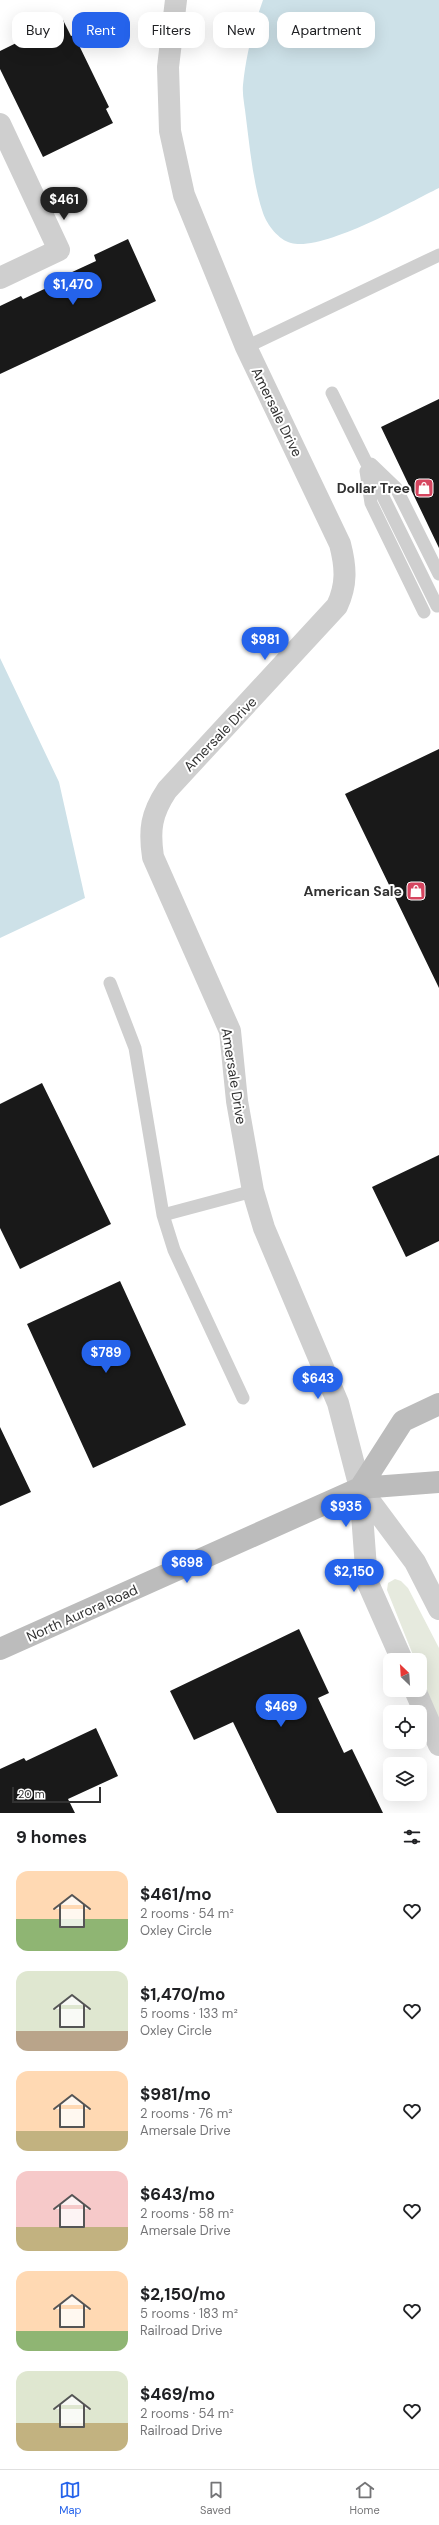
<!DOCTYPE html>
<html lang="en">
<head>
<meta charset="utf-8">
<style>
  :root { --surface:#fff; --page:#f2f2f2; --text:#202124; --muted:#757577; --line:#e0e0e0; --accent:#2563eb }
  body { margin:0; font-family:"DM Sans",sans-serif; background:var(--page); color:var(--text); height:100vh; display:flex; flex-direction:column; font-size:15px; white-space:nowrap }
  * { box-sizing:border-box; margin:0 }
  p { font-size:13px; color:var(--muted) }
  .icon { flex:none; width:22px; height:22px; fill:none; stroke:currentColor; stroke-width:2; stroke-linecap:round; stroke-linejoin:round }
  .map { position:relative; height:1813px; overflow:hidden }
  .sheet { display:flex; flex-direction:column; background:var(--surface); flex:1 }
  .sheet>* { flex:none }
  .top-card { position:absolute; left:12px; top:12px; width:415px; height:36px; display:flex; gap:8px }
  .needle { width:26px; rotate:335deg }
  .fabs { position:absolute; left:383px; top:1653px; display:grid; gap:8px }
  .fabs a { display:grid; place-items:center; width:44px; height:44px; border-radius:8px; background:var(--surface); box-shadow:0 4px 16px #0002; font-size:20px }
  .scale { position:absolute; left:12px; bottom:10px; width:89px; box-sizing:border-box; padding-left:4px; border:2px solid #323232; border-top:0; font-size:11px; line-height:14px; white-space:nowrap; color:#323232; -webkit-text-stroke:3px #fff; paint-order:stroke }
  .price { position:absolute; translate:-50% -34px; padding:0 9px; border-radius:14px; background:var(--accent); color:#fff; font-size:13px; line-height:26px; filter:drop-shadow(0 1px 2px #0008) }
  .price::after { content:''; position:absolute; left:50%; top:24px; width:12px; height:9px; margin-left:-6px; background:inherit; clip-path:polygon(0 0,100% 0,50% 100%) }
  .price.on { background:#222; color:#fff }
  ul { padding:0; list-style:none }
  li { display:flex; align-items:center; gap:12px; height:100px; padding:0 16px }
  li span { display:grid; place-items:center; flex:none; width:112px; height:80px; border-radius:12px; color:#555 }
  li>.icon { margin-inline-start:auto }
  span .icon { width:48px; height:48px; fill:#fffc; stroke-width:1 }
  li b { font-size:17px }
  h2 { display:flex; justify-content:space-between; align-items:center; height:48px; padding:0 16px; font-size:17px }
  .tag { padding:0 14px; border-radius:12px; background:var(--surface); box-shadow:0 4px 16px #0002; font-size:14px; line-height:36px }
  .tag.on { background:var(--accent); color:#fff }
  .menu { display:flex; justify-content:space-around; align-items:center; height:56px; border-top:1px solid var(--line); background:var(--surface); font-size:11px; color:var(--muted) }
  .menu a { display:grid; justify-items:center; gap:2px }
  .menu .on { color:var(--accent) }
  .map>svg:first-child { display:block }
</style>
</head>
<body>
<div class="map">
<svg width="439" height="1813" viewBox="0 0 439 1813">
  <rect width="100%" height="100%" fill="#fff"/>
  <path fill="#e6eade" d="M395,1579L401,1581L408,1588L439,1648V1724L420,1673V1660H415L387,1590L388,1583Z"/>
  <path fill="#cde1e8" d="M263,0H439V188C408,203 323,252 291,243C279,240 267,225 263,213C253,183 250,149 246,118C245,107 242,95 243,85C246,55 253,28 263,0Z
    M0,658L59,782L85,898L0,938Z"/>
  <path fill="#191919" d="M63,20L71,36L74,35L109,107L106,109L113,123L43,157L0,69V51Z
    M128,239L156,301L0,374V306L21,296L23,299L72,276L70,273L96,261L94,255Z
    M439,399V548L381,427Z
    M439,749V988L345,794Z
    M42,1083L111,1224L20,1269L0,1228V1104Z
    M439,1155V1241L406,1257L372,1187Z
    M120,1281L186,1425L93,1468L27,1324Z
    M0,1427L31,1492L0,1506Z
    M299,1629L329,1693L318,1698L344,1753L352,1749L383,1813H277L233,1722L194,1740L170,1691Z
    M96,1728L118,1776L68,1799L75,1813H0V1769L24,1758L26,1761Z"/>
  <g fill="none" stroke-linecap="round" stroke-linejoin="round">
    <path stroke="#cfcfcf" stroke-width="13" d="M246,347L439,255
      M332,393L437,606
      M371,464L396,488L439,574
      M366,471L371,503L424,612
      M110,983L135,1048L163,1215L174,1250L243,1398
      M163,1215L253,1191"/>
    <path stroke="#cfcfcf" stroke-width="22" d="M176,0L168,67L170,131L184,195L246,347L340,544C346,567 347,585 337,606L167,790C151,814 149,830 153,857L230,1031L237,1101L253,1191L264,1228L338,1403L360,1488L367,1581L402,1660
      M0,124L59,250L0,278
      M360,1488L415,1562L439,1609
      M415,1690L439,1745"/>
    <path stroke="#bcbcbc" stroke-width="22" d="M360,1488L403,1421L439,1404
      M0,1649L360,1488L439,1482"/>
  </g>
  <defs>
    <symbol id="shop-square" viewBox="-11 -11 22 22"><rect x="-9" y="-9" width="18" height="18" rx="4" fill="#d64660" stroke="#fff"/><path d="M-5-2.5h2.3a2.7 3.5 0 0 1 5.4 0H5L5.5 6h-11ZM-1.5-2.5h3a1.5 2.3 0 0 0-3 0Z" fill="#fff"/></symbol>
  </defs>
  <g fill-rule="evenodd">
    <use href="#shop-square" x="413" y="477" width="22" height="22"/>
    <use href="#shop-square" x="405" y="880" width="22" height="22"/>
  </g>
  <g text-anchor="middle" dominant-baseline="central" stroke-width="4" stroke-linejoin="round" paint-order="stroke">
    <g font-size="14" fill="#323232" stroke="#fff">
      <text transform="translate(277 412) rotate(64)">Amersale Drive</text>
      <text transform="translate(220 734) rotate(-46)">Amersale Drive</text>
      <text transform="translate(234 1076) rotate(81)">Amersale Drive</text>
      <text transform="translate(82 1613) rotate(-24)">North Aurora Road</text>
    </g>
    <g font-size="14" font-weight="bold" fill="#323232" stroke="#fff" text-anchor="end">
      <text x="410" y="488">Dollar Tree</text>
      <text x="402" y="891">American Sale</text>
    </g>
  </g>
</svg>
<div class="fabs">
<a><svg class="needle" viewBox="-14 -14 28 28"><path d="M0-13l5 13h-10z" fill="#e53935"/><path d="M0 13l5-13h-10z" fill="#757577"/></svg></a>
<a><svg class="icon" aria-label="locate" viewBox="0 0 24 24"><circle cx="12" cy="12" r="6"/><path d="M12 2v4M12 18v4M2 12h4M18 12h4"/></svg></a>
<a><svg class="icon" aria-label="layers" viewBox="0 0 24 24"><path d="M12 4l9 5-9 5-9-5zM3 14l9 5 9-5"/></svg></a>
</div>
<div class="scale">20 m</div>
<b class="price on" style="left:64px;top:221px">$461</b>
<b class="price" style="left:73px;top:306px">$1,470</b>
<b class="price" style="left:265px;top:661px">$981</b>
<b class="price" style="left:106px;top:1374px">$789</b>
<b class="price" style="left:318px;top:1400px">$643</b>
<b class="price" style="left:346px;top:1528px">$935</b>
<b class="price" style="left:187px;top:1584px">$698</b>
<b class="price" style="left:354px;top:1593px">$2,150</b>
<b class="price" style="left:281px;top:1728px">$469</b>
<div class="top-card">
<a class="tag">Buy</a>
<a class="tag on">Rent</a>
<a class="tag">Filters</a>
<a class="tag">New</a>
<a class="tag">Apartment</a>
</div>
</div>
<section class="sheet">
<h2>9 homes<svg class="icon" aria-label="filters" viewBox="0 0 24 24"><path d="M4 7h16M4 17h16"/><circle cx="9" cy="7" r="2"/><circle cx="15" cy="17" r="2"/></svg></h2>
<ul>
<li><span style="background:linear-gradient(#ffd9b3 60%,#8fb573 0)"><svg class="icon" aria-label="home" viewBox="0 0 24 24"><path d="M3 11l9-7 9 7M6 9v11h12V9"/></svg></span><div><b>$461/mo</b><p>2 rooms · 54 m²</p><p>Oxley Circle</p></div><svg class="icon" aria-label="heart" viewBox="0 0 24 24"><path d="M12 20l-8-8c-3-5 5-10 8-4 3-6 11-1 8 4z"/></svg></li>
<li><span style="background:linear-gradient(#dfe7d0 75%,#b9a48a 0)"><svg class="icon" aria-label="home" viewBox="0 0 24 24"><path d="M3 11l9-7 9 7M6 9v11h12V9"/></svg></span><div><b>$1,470/mo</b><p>5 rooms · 133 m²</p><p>Oxley Circle</p></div><svg class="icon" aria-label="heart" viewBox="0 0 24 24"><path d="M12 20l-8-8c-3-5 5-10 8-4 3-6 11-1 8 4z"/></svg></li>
<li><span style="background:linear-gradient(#ffd9b3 75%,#c2b280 0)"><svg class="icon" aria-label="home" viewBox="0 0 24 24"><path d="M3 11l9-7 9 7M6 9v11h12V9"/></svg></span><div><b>$981/mo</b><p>2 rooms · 76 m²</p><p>Amersale Drive</p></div><svg class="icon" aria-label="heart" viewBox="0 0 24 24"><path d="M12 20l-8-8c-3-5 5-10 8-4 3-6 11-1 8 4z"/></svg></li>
<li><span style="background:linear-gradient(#f6c9c9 70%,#c2b280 0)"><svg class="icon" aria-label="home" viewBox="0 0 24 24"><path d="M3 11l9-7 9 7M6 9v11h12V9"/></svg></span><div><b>$643/mo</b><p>2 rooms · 58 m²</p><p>Amersale Drive</p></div><svg class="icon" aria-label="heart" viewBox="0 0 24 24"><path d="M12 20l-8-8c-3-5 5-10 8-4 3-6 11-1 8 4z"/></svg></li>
<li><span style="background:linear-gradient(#ffd9b3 75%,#8fb573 0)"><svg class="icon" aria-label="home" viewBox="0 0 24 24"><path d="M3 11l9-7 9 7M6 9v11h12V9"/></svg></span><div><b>$2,150/mo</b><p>5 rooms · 183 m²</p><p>Railroad Drive</p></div><svg class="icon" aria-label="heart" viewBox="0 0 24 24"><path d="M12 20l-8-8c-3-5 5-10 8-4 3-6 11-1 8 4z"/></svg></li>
<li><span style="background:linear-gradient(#dfe7d0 65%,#c2b280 0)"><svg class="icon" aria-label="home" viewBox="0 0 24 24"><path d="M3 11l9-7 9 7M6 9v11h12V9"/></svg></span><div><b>$469/mo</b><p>2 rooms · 54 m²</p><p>Railroad Drive</p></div><svg class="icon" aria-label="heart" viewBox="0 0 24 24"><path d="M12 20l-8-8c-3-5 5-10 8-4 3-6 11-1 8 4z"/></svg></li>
</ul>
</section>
<nav class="menu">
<a class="on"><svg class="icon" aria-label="map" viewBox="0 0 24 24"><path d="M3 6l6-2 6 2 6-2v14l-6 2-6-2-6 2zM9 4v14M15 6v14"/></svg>Map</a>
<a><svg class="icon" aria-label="saved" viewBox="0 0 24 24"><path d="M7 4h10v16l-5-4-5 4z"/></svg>Saved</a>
<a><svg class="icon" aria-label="home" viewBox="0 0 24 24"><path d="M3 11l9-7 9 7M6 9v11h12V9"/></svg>Home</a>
</nav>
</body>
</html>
